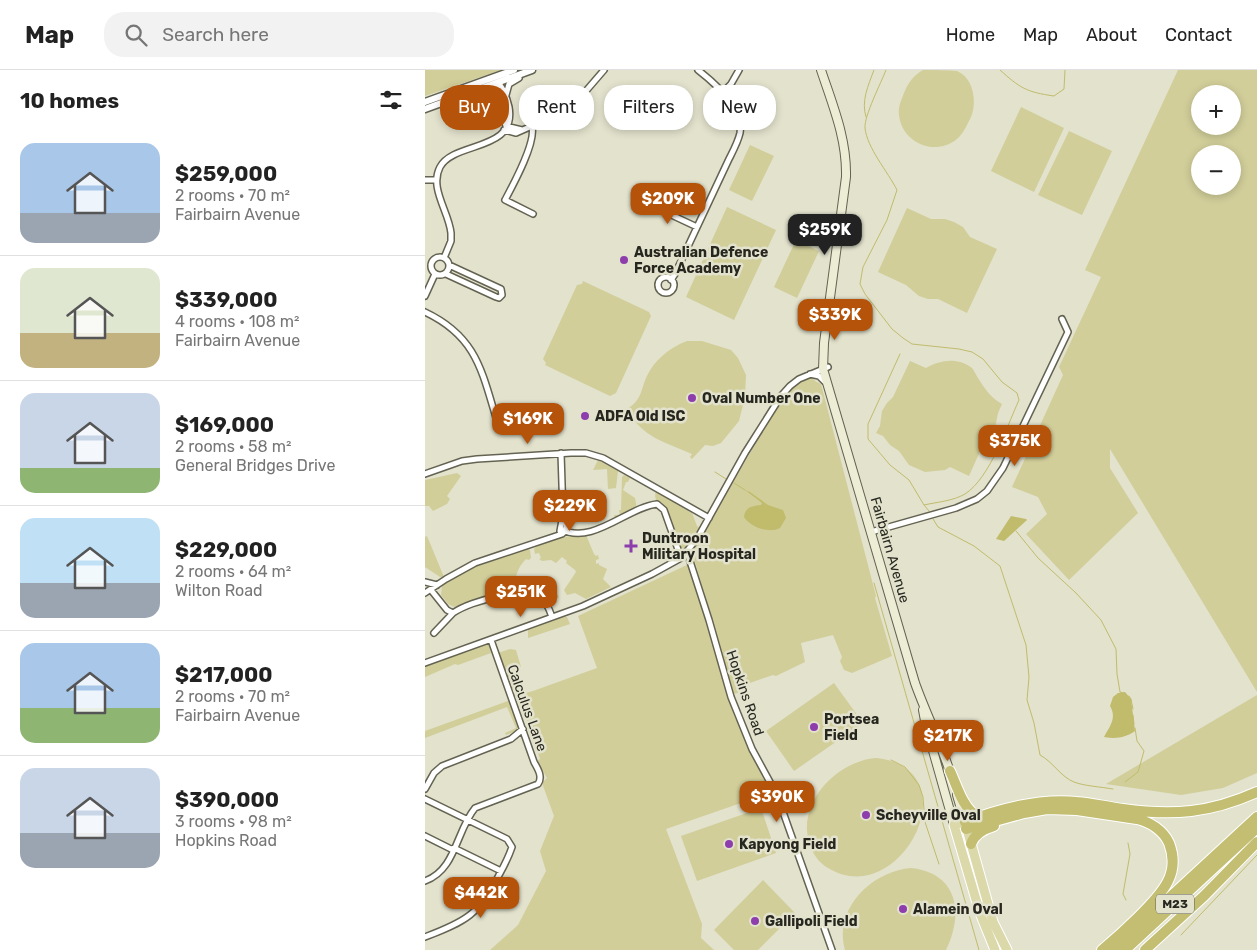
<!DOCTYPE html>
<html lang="en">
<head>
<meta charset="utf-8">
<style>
  :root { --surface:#fff; --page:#f2f2f2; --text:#222; --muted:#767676; --line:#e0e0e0; --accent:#b45309 }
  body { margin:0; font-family:Rubik,sans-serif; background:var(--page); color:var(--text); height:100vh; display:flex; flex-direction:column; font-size:19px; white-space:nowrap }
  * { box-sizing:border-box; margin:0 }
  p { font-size:16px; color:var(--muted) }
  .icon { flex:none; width:28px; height:28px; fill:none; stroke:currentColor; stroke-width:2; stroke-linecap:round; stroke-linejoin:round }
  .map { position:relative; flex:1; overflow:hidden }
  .drawer { display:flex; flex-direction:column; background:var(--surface); width:425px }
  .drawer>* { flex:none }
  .banner { position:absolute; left:15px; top:15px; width:475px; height:45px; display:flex; gap:10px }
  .controls { position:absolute; left:766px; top:15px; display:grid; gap:10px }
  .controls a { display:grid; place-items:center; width:50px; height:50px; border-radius:50%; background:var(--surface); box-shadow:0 2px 8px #0003; font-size:25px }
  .price { position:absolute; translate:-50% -42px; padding:0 11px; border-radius:10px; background:var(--accent); color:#fff; font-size:16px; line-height:32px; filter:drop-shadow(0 1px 2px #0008) }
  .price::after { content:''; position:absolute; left:50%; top:30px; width:15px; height:11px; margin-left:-8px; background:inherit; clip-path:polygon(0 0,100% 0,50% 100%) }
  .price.current { background:#222; color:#fff }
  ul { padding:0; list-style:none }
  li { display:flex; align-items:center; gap:15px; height:125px; padding:0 20px }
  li+li { border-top:1px solid var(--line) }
  li span { display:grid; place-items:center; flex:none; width:140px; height:100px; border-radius:15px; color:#555 }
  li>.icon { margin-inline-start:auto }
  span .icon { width:60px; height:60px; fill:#fffc; stroke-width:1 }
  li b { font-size:21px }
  h2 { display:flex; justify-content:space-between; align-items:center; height:60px; padding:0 20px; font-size:21px }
  .pill { padding:0 18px; border-radius:20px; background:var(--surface); box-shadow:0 2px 8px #0003; font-size:18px; line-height:45px }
  .pill.current { background:var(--accent); color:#fff }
  header { display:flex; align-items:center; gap:30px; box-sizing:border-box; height:70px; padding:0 25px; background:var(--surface); border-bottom:1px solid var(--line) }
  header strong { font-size:24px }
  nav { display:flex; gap:28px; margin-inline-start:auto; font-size:18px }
  .search { width:350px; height:45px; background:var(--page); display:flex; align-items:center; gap:12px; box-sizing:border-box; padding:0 18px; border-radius:20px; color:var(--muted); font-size:19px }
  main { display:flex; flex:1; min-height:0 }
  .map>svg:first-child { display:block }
</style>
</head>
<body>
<header>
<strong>Map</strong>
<div class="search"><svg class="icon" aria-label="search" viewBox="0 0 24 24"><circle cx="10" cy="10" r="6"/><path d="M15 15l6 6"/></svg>Search here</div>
<nav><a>Home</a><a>Map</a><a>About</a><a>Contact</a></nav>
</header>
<main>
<section class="drawer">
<h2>10 homes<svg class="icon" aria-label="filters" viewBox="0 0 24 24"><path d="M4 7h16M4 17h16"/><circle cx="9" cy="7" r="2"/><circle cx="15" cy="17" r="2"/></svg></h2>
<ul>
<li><span style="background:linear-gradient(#a9c7e8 70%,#9aa5b1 0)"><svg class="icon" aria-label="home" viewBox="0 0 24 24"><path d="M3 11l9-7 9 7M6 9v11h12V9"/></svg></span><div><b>$259,000</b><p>2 rooms · 70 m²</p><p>Fairbairn Avenue</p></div></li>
<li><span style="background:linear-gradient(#dfe7d0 65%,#c2b280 0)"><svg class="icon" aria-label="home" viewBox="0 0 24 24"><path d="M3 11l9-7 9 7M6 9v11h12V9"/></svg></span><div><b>$339,000</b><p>4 rooms · 108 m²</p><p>Fairbairn Avenue</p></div></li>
<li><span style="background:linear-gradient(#c9d6e8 75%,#8fb573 0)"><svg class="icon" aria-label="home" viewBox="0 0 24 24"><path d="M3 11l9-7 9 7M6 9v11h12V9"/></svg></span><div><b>$169,000</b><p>2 rooms · 58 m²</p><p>General Bridges Drive</p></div></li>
<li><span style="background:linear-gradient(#bfe0f5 65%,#9aa5b1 0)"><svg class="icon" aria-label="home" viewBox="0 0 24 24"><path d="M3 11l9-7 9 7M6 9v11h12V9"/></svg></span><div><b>$229,000</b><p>2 rooms · 64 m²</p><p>Wilton Road</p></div></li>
<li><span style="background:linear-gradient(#a9c7e8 65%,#8fb573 0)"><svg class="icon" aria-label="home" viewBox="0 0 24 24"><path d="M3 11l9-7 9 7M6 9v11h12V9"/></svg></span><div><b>$217,000</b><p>2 rooms · 70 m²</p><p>Fairbairn Avenue</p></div></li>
<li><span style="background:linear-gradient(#c9d6e8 65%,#9aa5b1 0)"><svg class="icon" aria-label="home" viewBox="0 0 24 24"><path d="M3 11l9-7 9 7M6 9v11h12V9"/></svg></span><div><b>$390,000</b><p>3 rooms · 98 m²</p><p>Hopkins Road</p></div></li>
</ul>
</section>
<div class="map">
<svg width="832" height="880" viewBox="0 0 832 880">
  <rect width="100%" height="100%" fill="#e2e2cd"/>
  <path fill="#d1ce9a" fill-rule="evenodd" d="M0,0H76L0,26Z
    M498,0C507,0 523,0 532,1C549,8 552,32 546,47C542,55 538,64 532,69C510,87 477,73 474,45C473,37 476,31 479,23C483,13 488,6 498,0Z
    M753,0H832V622L685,379V398L713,443L644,510L601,464L622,444L613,427L587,417L638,305L634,297L676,207L660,200ZM775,24H808V56H775ZM775,84H808V116H775Z
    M596,37L639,58L609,122L566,101Z
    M644,61L687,81L657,145L613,125Z
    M325,75L349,86L327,131L304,120Z
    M302,137L351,160L309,250L261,227Z
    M482,138L506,149H520L529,152L538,157L545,167L572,179L542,243L513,229H503L494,226L481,215L453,202Z
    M371,170L394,181L372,228L349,217Z
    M158,211L224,242L226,246L191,323L185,326L120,295L121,293L118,289L152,215L157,214Z
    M262,271H277L306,280L313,288L321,305L320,327L314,351L296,373L288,376L280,375L267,389L265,387L267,384C242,373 213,366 203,338C216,331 216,320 221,308C229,290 244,278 262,271Z
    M485,291L501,298C515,290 533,287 547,298C549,300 551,305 553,308C559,318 567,329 577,334L573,343L570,358L561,368L544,406L525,397L520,400L500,402L484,395L474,381L465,375L458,366L451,363L455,356L457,341L462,333L468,327Z
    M383,307H388L390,311L396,314L451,526L450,528L467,586L427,603L419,600L415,591L417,587L408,565L376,573L380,592L351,606L348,605L322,614L323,620L309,624L267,482L359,325L366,317Z
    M173,390L193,401L191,418L183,419L182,399L168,400Z
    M32,403L36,406L22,426L25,429L22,434L8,441L4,436H0V410Z
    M199,405L205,408L203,412H201L198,420L210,428L212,439L190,449L189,445H195L194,440H196L197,407Z
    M231,420L263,438V441L267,443L272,456L275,458L262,479L258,480L256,479L241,437L237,433L231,430L230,426Z
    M153,465L155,466L161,465L169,484L171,486L173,485L174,489L171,490V494L174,493V495L182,499L178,509L186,517L161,529L150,523L142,525L139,520L151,502L150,500L141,493L142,491L137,487L131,493L126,490L117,491L114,489L116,488L114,483L110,484L109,479C115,471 142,466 153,465Z
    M2,466L19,507H15L0,497V467Z
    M101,478L105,480L106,488L104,490L101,489C92,498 90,507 90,519L93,520V522L61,526L29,537L23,534L16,525L17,516L21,511L55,493Z
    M264,494L308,643L325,680L348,722L241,759L277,854L276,868L289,880H65L93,855L121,801L115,781L129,746L117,713L122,708L112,691L115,689L94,627L89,628V626L108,621L172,598L153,546Z
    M102,508L109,509L108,517H111V519L131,522L134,527L125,535L116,527L100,524L99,520H101Z
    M137,546L142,547L145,554L103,568V558Z
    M61,573L65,575L66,583L33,595L30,594L0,607V596L34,583L43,582L45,579Z
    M85,579L91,580L96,597L84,602L90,620H87L73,583Z
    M409,613L438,653L369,701L341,661Z
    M832,625V703L798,718L756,725L681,714Z
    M83,631L86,633L94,656L91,661L81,665L80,663L91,658L82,637L0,668V661Z
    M452,688C548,700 475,842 403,798C394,793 388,784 385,775C370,733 413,690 452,688Z
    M336,738L351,783L272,811L256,766Z
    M486,798C533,803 539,843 521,880H420C408,839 447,801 486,798Z
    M338,810L370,843L333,880H309L289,860Z"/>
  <path fill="#c1bc6c" d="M320,420L325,422L343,435L358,440L361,448L355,458C344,464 325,457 319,447C320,437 327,436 336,435L337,433Z
    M586,446L601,449L602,450L579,471L571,469Z
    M700,622L706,629L710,661C700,668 691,669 679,667C685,656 692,648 685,636L688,627L693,623Z"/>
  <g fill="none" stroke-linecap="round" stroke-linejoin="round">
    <path stroke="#c1bc6c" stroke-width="1" d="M461,0C456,13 439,46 440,58C442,78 463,102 472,120L462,150L438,197L435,214L440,224L467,259L478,268L487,274L534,279L547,282L558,289L577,312L592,323L594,330C582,356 565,408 540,424C528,431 512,432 499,435L484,410L465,395L443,369V354L475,284
      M575,0C595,18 601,22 629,26L639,19L640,0
      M441,47C436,31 443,16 449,0
      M290,402L301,409
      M309,413L320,420
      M499,435L504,441
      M508,449L513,457L549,476L575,496L601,575L604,607L602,630L609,653L615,685C628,692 636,707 649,712C659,716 677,717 688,719
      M591,461L613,488L651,523L676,550L691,579L692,604L695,622L701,624
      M449,513L554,880
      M704,626L706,629L708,639
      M708,645L709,654
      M466,690L480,697L494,715L498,727L500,752L514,794
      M700,712L713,702L719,681L712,671L710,658
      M701,830L698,824L705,784L703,773
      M756,865L832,785"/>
    <defs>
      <path id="minor" d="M70,14L81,56
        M51,21L65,23L72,30
        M297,23L306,14L314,0
        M81,25L84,14L94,8
        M81,56L97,60
        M107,57C111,73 88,115 80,130L108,144
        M79,60L91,63L134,44L154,29L179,0
        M0,110H11
        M223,134L272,157
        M6 196a9 9 0 1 1 18 0a9 9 0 1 1-18 0Z
        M19,188L26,171V163C24,142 4,118 15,97C29,71 92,82 84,37C82,29 79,18 73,13
        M21,204L71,227L74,228L77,225L76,219L24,195
        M233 215a8 8 0 1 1 16 0a8 8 0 1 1-16 0Z
        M246,210L250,204L304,89C308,81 313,72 315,63C319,39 291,14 273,0
        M0,226L10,204
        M0,242C53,267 57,303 73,354
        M385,304L394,306L400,312
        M0,404L37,391L52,389L146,383H161L178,388L284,448
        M136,459C167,476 203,437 232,434L239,440L256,488
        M135,461L138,445L136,383
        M446,462L531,438L552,429L562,421L578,398L643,262L637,249
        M262,482L284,550L306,627L327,679L352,725L407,880
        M0,512L12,515
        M6,520L22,540L28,543C47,530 100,516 120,533C124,537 125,542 127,547
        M0,523L21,509L50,493L137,464C144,459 142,452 138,445
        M9,563L28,543
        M0,593L158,536L227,504L256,488L272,469L320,383L356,326L365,316L374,309L403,297
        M0,719L9,703L17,696L86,669L98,659
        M0,729L82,769L87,777C84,786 79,796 74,805C55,844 40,852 0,867
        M0,766L26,779L29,778L76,801
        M0,811C31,800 31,761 50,738L113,714C118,707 113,699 109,692L66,570"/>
      <path id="tertiary" d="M0,32L89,0
        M0,39L107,0"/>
      <path id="secondary" d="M396,0C408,36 422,69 421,107L399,273L398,299L490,613C501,644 516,673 526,705
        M498,640L501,656L529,755
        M532,725L540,752"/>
      <path id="primary" d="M570,880L555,843L529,755L540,752L568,852L582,880"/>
      <path id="motorway" d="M525,701C532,716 538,739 553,747
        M540,752C574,739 614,728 652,732C667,733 682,737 698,739C748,746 785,743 832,722
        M541,759L599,743L622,739L652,740L712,749C725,752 738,760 744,773C749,786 749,799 743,811C734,830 695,865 677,880
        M546,774C549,765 559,759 569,756
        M688,880L832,747
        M700,880L832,758
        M720,880L779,826L832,772"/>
    </defs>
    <use href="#minor" stroke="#646352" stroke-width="8"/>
    <use href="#tertiary" stroke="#646352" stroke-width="9"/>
    <use href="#secondary" stroke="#646352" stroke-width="10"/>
    <use href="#primary" stroke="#fff" stroke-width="11"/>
    <use href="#motorway" stroke="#fff" stroke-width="12"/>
    <use href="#minor" stroke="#fff" stroke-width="5"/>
    <use href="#tertiary" stroke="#fff" stroke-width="6"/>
    <use href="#secondary" stroke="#edecd4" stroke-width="8"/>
    <use href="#primary" stroke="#dbd8aa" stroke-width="9"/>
    <use href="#motorway" stroke="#c3be71" stroke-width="10"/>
  </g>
  <g fill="#8d3dac" stroke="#e2e2cd" stroke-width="2">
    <circle cx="199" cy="190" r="5"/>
    <circle cx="267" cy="328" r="5"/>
    <circle cx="160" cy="346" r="5"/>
    <path d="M203.5 468.5h5v5h5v5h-5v5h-5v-5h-5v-5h5z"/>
    <circle cx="389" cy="657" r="5"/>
    <circle cx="441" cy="745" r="5"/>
    <circle cx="304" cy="774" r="5"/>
    <circle cx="478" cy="839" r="5"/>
    <circle cx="330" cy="851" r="5"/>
  </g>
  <g text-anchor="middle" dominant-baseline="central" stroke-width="5" stroke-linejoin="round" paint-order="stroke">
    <rect fill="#e2e2cd" stroke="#5f5f54" stroke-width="1" x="731" y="824.5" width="38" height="19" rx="4"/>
    <g font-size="12" font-weight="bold" fill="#272720">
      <text x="750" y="834">M23</text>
    </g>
    <g font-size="14" font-weight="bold" fill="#272720" stroke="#e2e2cd" text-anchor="start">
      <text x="209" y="182">Australian Defence<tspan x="209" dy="16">Force Academy</tspan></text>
      <text x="277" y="328">Oval Number One</text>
      <text x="170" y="346">ADFA Old ISC</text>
      <text x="217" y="468">Duntroon<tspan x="217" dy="16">Military Hospital</tspan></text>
      <text x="399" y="649">Portsea<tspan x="399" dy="16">Field</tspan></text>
      <text x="451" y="745">Scheyville Oval</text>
      <text x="314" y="774">Kapyong Field</text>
      <text x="488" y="839">Alamein Oval</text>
      <text x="340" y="851">Gallipoli Field</text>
    </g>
    <g font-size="14" fill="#272720" stroke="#e2e2cd">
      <text transform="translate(465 480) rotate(74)">Fairbairn Avenue</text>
      <text transform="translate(320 623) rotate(71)">Hopkins Road</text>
      <text transform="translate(102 638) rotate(70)">Calculus Lane</text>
    </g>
  </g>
</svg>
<div class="controls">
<a>+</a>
<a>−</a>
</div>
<b class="price" style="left:243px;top:155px">$209K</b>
<b class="price current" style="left:400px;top:186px">$259K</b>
<b class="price" style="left:410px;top:271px">$339K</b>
<b class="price" style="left:103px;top:375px">$169K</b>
<b class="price" style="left:590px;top:397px">$375K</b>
<b class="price" style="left:145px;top:462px">$229K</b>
<b class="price" style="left:96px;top:548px">$251K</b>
<b class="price" style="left:523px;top:692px">$217K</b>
<b class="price" style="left:352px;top:753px">$390K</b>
<b class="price" style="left:56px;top:849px">$442K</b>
<div class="banner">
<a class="pill current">Buy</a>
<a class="pill">Rent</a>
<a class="pill">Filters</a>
<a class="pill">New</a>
</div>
</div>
</main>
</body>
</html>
